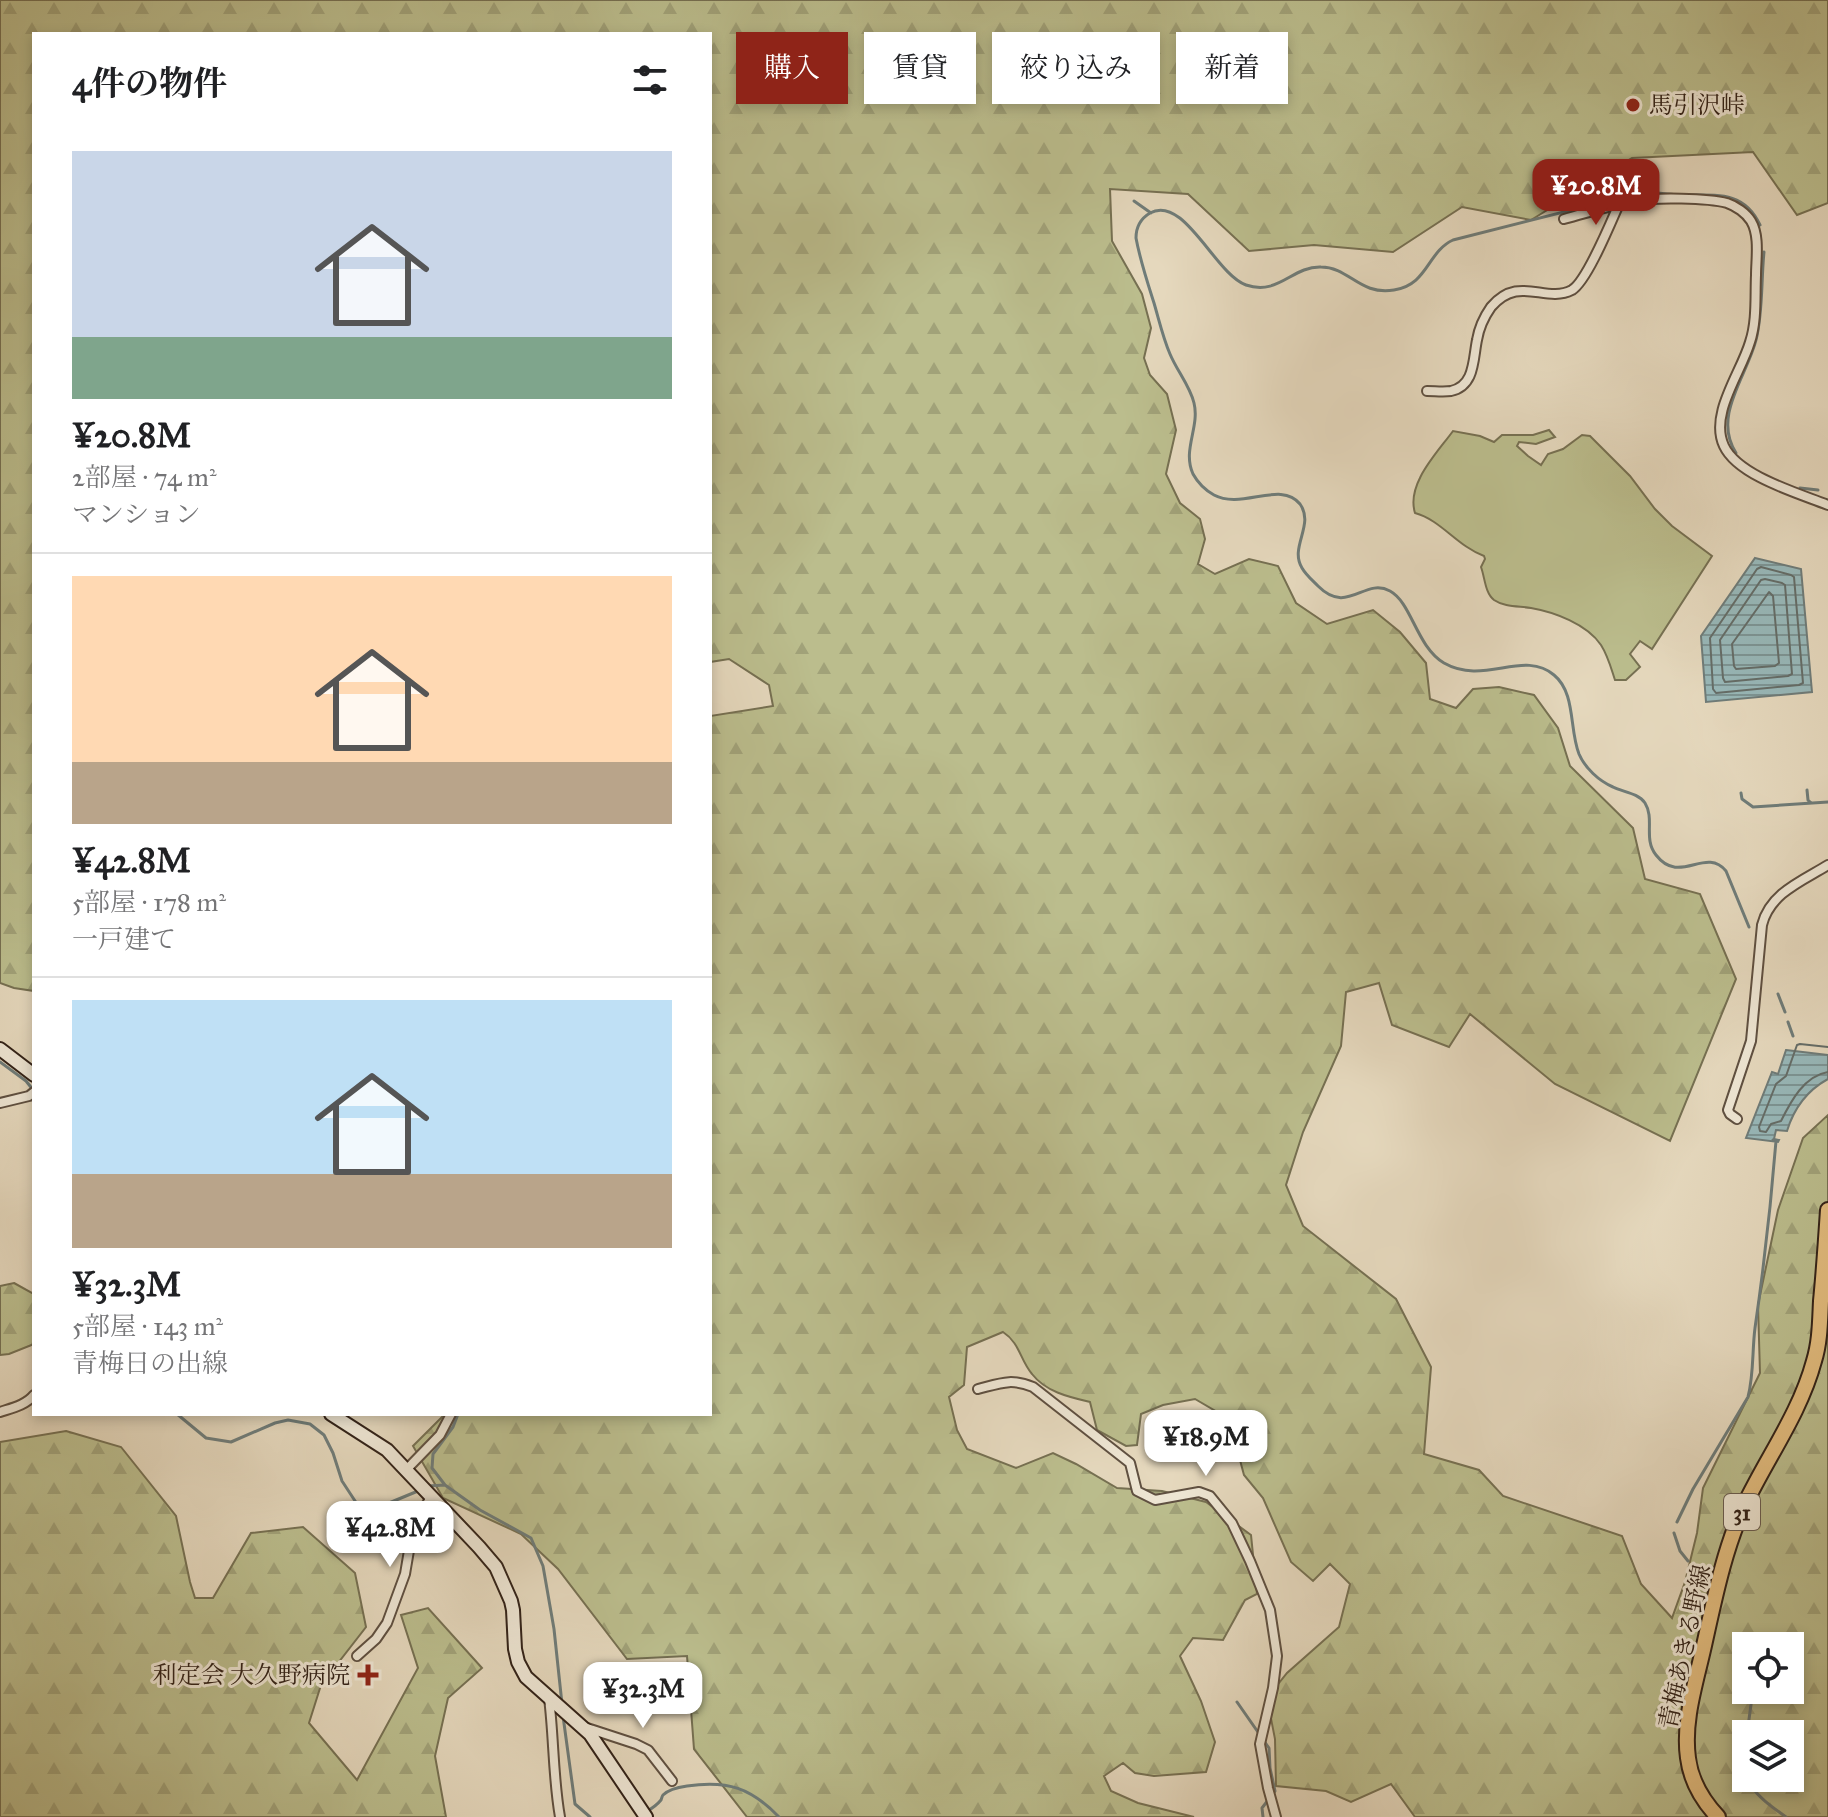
<!DOCTYPE html>
<html lang="ja">
<head>
<meta charset="utf-8">
<style>
  :root { --surface:#fff; --page:#f6f6f6; --text:#202124; --muted:#757577; --line:#e0e0e0; --accent:#8f2418 }
  body { margin:0; font-family:"IM FELL Great Primer","Noto Serif JP",serif; background:var(--page); color:var(--text); height:100vh; display:flex; flex-direction:column; font-size:30px; white-space:nowrap }
  * { box-sizing:border-box; margin:0 }
  p { font-size:26px; color:var(--muted) }
  .icon { flex:none; width:44px; height:44px; fill:none; stroke:currentColor; stroke-width:2; stroke-linecap:round; stroke-linejoin:round }
  .map { position:relative; flex:1; overflow:hidden }
  .sheet { position:absolute; left:32px; top:32px; width:680px; height:1384px; display:flex; flex-direction:column; background:var(--surface); border-radius:0px; box-shadow:0 4px 12px #0003 }
  .sheet>* { flex:none }
  .top-card { position:absolute; left:736px; top:32px; width:760px; height:72px; display:flex; gap:16px }
  .controls { position:absolute; left:1732px; top:1632px; display:grid; gap:16px }
  .controls a { display:grid; place-items:center; width:72px; height:72px; border-radius:0px; background:var(--surface); box-shadow:0 4px 12px #0003; font-size:40px }
  .price { position:absolute; translate:-50% -68px; padding:0 18px; border-radius:16px; background:#fff; color:#222; font-size:26px; line-height:52px; filter:drop-shadow(0 2px 4px #0008) }
  .price::after { content:''; position:absolute; left:50%; top:48px; width:24px; height:18px; margin-left:-12px; background:inherit; clip-path:polygon(0 0,100% 0,50% 100%) }
  .price.on { background:var(--accent); color:#fff }
  ul { padding:0; list-style:none }
  li { display:grid; align-content:center; gap:16px; height:424px; padding:0 40px }
  li+li { border-top:2px solid var(--line) }
  li span { display:grid; place-items:center; height:248px; border-radius:0px; color:#555 }
  li>.icon { margin-inline-start:auto }
  span .icon { width:144px; height:144px; fill:#fffc; stroke-width:1 }
  li b { font-size:34px }
  h2 { display:flex; justify-content:space-between; align-items:center; height:96px; padding:0 40px; font-size:34px }
  .pill { padding:0 28px; border-radius:0px; background:var(--surface); box-shadow:0 4px 12px #0003; font-size:28px; line-height:72px }
  .pill.on { background:var(--accent); color:#fff }
  .map>svg:first-child { display:block }
</style>
</head>
<body>
<div class="map">
<svg width="1828" height="1817" viewBox="0 0 1828 1817">
  <defs>
    <pattern id="forest-firs" width="22" height="20" patternUnits="userSpaceOnUse" patternTransform="scale(2)"><rect width="22" height="20" fill="#bbbd8d"/><path d="M5 1l3.5 6h-7zM16 11l3.5 6h-7z" fill="#a1a279"/></pattern>
    <pattern id="water-rules" width="6" height="5" patternUnits="userSpaceOnUse" patternTransform="scale(2)"><rect width="6" height="5" fill="#98b8b9"/><path d="M0 2.5h6" fill="none" stroke="#7d9595"/></pattern>
  </defs>
  <rect width="100%" height="100%" fill="#e5d8bd"/>
  <filter id="stains"><feTurbulence type="fractalNoise" baseFrequency=".0025" numOctaves="4"/><feColorMatrix values="0 0 0 0 .2 0 0 0 0 .09 0 0 0 0 .02 0 0 0 .5 -.17"/></filter>
  <radialGradient id="worn" r=".72"><stop offset=".6" stop-color="#630" stop-opacity="0"/><stop offset="1" stop-color="#630" stop-opacity=".3"/></radialGradient>
  <path fill="#bbbd8d" stroke="#767052" stroke-width="2" d="M1549,430L1555,437L1536,444L1519,442L1517,446L1528,456L1541,465L1548,454L1563,449L1582,435L1590,436L1630,476L1655,509L1672,526L1712,556L1652,649L1640,641L1630,654L1640,667L1626,680H1615C1611,668 1608,656 1601,645C1587,624 1554,612 1531,608C1519,606 1504,607 1494,600C1485,593 1485,578 1481,567L1485,559L1484,556C1457,546 1441,520 1415,513C1406,484 1437,453 1453,431L1480,436L1494,442L1502,435H1533Z"/>
  <path fill="url(#forest-firs)" stroke="#767052" stroke-width="2" fill-rule="evenodd" d="M0,0H1828V203L1797,215L1753,152L1632,158L1531,220L1462,207L1393,252L1314,245L1249,251L1188,194L1110,189L1112,241L1142,294L1151,328L1144,358L1150,375L1167,394L1176,430L1166,474L1180,503L1200,519L1205,539L1198,564L1215,574L1249,559L1278,566L1296,603L1327,624L1373,610L1400,632L1426,663L1430,699L1456,708L1473,689L1499,687L1534,695L1558,728L1570,766L1633,828L1645,879L1700,894L1736,979L1670,1141L1555,1084L1470,1014L1449,1047L1392,1025L1379,983L1346,992L1341,1046L1303,1132L1286,1185L1303,1226L1396,1299L1431,1367L1424,1454L1479,1470L1503,1496L1622,1536L1641,1584L1672,1618L1685,1582L1697,1533L1703,1488L1760,1373L1758,1305L1778,1210L1803,1138L1828,1115V1817H1415L1391,1784L1351,1802L1326,1791L1276,1786L1275,1739L1267,1698L1287,1673L1339,1627L1350,1584L1330,1564L1313,1581L1291,1562L1263,1498L1244,1475L1229,1419L1195,1399L1163,1405L1141,1414L1137,1445L1126,1446L1097,1430L1090,1402C1069,1397 1046,1392 1032,1374C1020,1360 1020,1343 1003,1332L967,1347L964,1385L949,1397L957,1430L967,1449L1016,1468L1053,1453L1076,1464L1117,1488L1162,1491L1206,1502L1251,1535L1257,1594L1245,1600L1223,1640L1193,1638L1180,1656L1201,1701L1215,1742L1206,1772L1154,1776L1135,1773L1123,1763L1104,1776L1111,1791L1138,1803L1194,1817H747L694,1749L687,1656L627,1659L558,1569L521,1534L443,1498L413,1446L445,1414H710V716L773,706L769,685L729,659L710,662V34H34V991L14,988L0,983ZM1746,1646H1790V1690H1746ZM1746,1734H1790V1778H1746Z
    M14,1283L34,1294V1344L9,1354L0,1355V1286Z
    M66,1431L121,1447L176,1516L190,1582L195,1598H213L251,1533L303,1527L355,1573L366,1627L321,1685L309,1723L357,1780L418,1668L401,1615L428,1608L482,1668L448,1698L435,1756L446,1817H0V1442Z"/>
  <path fill="url(#water-rules)" stroke="#6f7c79" stroke-width="2" d="M1755,558L1801,569L1812,692L1706,702L1701,636Z
    M1786,1050L1828,1055V1079C1806,1091 1794,1108 1787,1131L1776,1130L1774,1139L1779,1140L1778,1142L1746,1138L1772,1072L1778,1074Z"/>
  <g fill="none" stroke-linecap="round" stroke-linejoin="round">
    <path stroke="#656d68" stroke-width="2" d="M1761,567L1791,575L1794,577L1803,683L1799,685L1716,693L1713,689L1710,638L1757,569Z
      M1765,579L1782,583L1785,585L1792,674L1788,676L1725,682L1723,678L1720,640L1761,580Z
      M1769,592L1773,596L1779,663L1775,666L1736,669L1734,666L1732,644Z
      M1828,1047L1800,1044L1797,1045L1786,1076L1776,1084L1759,1127L1760,1131L1766,1132L1771,1124L1781,1121C1791,1101 1804,1076 1828,1072"/>
    <path stroke="#6f7c79" stroke-width="3" d="M1134,201L1151,213
      M1736,453C1712,416 1747,376 1756,340C1763,312 1761,281 1764,252
      M1800,488L1818,490
      M1807,790L1808,800L1810,802
      M1741,793L1742,799L1753,807L1828,802
      M1749,927L1726,871C1705,846 1680,886 1656,855C1643,839 1655,819 1645,803C1638,793 1623,792 1613,787C1599,781 1585,768 1579,754C1569,729 1576,693 1554,675C1524,649 1484,686 1444,663C1416,646 1412,603 1390,591C1364,577 1348,616 1318,586C1312,580 1306,575 1302,568C1289,547 1315,525 1300,504C1281,480 1242,510 1214,495C1205,490 1198,483 1193,474C1182,450 1200,427 1194,403C1190,386 1177,371 1170,354C1163,338 1159,320 1154,303C1147,281 1140,260 1136,238C1136,227 1140,219 1150,213C1184,194 1215,274 1246,285C1279,296 1292,266 1321,267C1349,267 1360,296 1394,290C1428,285 1427,252 1453,240L1635,194C1649,191 1664,194 1678,195C1712,196 1743,188 1760,225
      M1778,994L1785,1012
      M1788,1022L1793,1036
      M0,1062L26,1081L34,1091
      M177,1414L206,1438L231,1442L275,1423L288,1420L310,1424L324,1435L333,1453L342,1481L359,1507L372,1510L418,1491
      M445,1485L432,1468L433,1454L453,1427L458,1414
      M428,1486L445,1485L480,1510L531,1538L543,1566L554,1629L562,1704
      M1677,1522L1693,1489L1748,1397C1754,1374 1752,1351 1755,1328C1764,1266 1771,1204 1776,1141L1773,1140
      M1674,1533L1680,1551L1688,1561
      M1746,1641L1750,1646
      M1237,1702L1260,1735
      M563,1716L575,1804L590,1817
      M1747,1734L1753,1690
      M1746,1739C1737,1781 1754,1794 1786,1817
      M646,1812C651,1809 657,1805 661,1800C662,1798 662,1796 663,1795C669,1789 680,1787 687,1786C728,1780 751,1788 779,1817
      M1263,1817L1262,1808L1275,1791L1270,1768L1269,1748L1264,1741"/>
    <defs>
      <path id="street" d="M1564,219C1587,213 1611,205 1635,201C1655,197 1708,198 1727,203C1736,206 1746,213 1751,221C1760,236 1756,259 1756,275C1755,297 1757,321 1750,342C1741,373 1709,414 1724,446C1738,476 1798,493 1828,505
        M1427,391C1435,391 1443,392 1451,391C1475,386 1473,359 1477,340C1479,328 1484,317 1491,307C1519,274 1545,304 1572,290C1587,281 1611,222 1619,204
        M0,1103L29,1096L34,1092
        M1737,1119L1730,1114L1728,1110L1751,1041L1762,925C1770,893 1802,881 1828,865
        M978,1389C1001,1383 1011,1378 1033,1387L1130,1463L1137,1491L1155,1500L1199,1492L1210,1496L1232,1523L1250,1561L1270,1610L1277,1656L1273,1688L1260,1744L1268,1788L1276,1817
        M0,1412C12,1408 26,1405 34,1395
        M406,1470L440,1435L451,1414
        M357,1656L376,1639L387,1623L405,1574L413,1527L431,1497
        M549,1698C554,1738 553,1778 560,1817
        M584,1727L636,1744L648,1750L672,1781"/>
      <path id="secondary" d="M0,1049L34,1075
        M331,1414L387,1450L479,1547L496,1567L511,1601L513,1610L515,1649L518,1662L526,1677L590,1734L646,1817"/>
      <path id="primary" d="M1718,1817C1702,1800 1691,1782 1688,1758C1683,1722 1695,1685 1703,1650C1714,1601 1724,1549 1745,1504C1768,1456 1800,1413 1814,1361C1820,1342 1820,1321 1821,1301C1824,1271 1826,1240 1828,1210"/>
    </defs>
    <use href="#street" stroke="#5f5041" stroke-width="12"/>
    <use href="#secondary" stroke="#322218" stroke-width="16"/>
    <use href="#primary" stroke="#322218" stroke-width="18"/>
    <use href="#street" stroke="#eee6d4" stroke-width="8"/>
    <use href="#secondary" stroke="#eee6d4" stroke-width="12"/>
    <use href="#primary" stroke="#e2bc7e" stroke-width="14"/>
  </g>
  <g fill="#8f2418" stroke="#eee6d4" stroke-width="3">
    <circle cx="1633" cy="105" r="8"/>
    <path d="M364 1663h8v8h8v8h-8v8h-8v-8h-8v-8h8z"/>
  </g>
  <g text-anchor="middle" dominant-baseline="central" stroke-width="6" stroke-linejoin="round" paint-order="stroke">
    <rect fill="#eee6d4" stroke="#6a5d50" stroke-width="2" x="1724" y="1494" width="36" height="36" rx="6"/>
    <g font-size="22" font-weight="bold" fill="#322218">
      <text x="1742" y="1512">31</text>
    </g>
    <g font-size="24" fill="#322218" stroke="#eee6d4" text-anchor="start">
      <text x="1649" y="105">馬引沢峠</text>
      <text x="350" y="1675" text-anchor="end">利定会 大久野病院</text>
    </g>
    <g font-size="24" fill="#322218" stroke="#eee6d4">
      <text transform="translate(1685 1647) rotate(-78)">青梅あきる野線</text>
    </g>
  </g>
  <rect width="100%" height="100%" filter="url(#stains)"/>
  <rect width="100%" height="100%" fill="url(#worn)"/>
</svg>
<div class="controls">
<a><svg class="icon" aria-label="locate" viewBox="0 0 24 24"><circle cx="12" cy="12" r="6"/><path d="M12 2v4M12 18v4M2 12h4M18 12h4"/></svg></a>
<a><svg class="icon" aria-label="layers" viewBox="0 0 24 24"><path d="M12 4l9 5-9 5-9-5zM3 14l9 5 9-5"/></svg></a>
</div>
<b class="price on" style="left:1596px;top:227px">¥20.8M</b>
<b class="price" style="left:1206px;top:1478px">¥18.9M</b>
<b class="price" style="left:390px;top:1569px">¥42.8M</b>
<b class="price" style="left:643px;top:1730px">¥32.3M</b>
<div class="top-card">
<a class="pill on">購入</a>
<a class="pill">賃貸</a>
<a class="pill">絞り込み</a>
<a class="pill">新着</a>
</div>
<section class="sheet">
<h2>4件の物件<svg class="icon" aria-label="filters" viewBox="0 0 24 24"><path d="M4 7h16M4 17h16"/><circle cx="9" cy="7" r="2"/><circle cx="15" cy="17" r="2"/></svg></h2>
<ul>
<li><span style="background:linear-gradient(#c9d6e8 75%,#7fa58c 0)"><svg class="icon" aria-label="home" viewBox="0 0 24 24"><path d="M3 11l9-7 9 7M6 9v11h12V9"/></svg></span><div><b>¥20.8M</b><p>2部屋 · 74 m²</p><p>マンション</p></div></li>
<li><span style="background:linear-gradient(#ffd9b3 75%,#b9a48a 0)"><svg class="icon" aria-label="home" viewBox="0 0 24 24"><path d="M3 11l9-7 9 7M6 9v11h12V9"/></svg></span><div><b>¥42.8M</b><p>5部屋 · 178 m²</p><p>一戸建て</p></div></li>
<li><span style="background:linear-gradient(#bfe0f5 70%,#b9a48a 0)"><svg class="icon" aria-label="home" viewBox="0 0 24 24"><path d="M3 11l9-7 9 7M6 9v11h12V9"/></svg></span><div><b>¥32.3M</b><p>5部屋 · 143 m²</p><p>青梅日の出線</p></div></li>
</ul>
</section>
</div>
</body>
</html>
